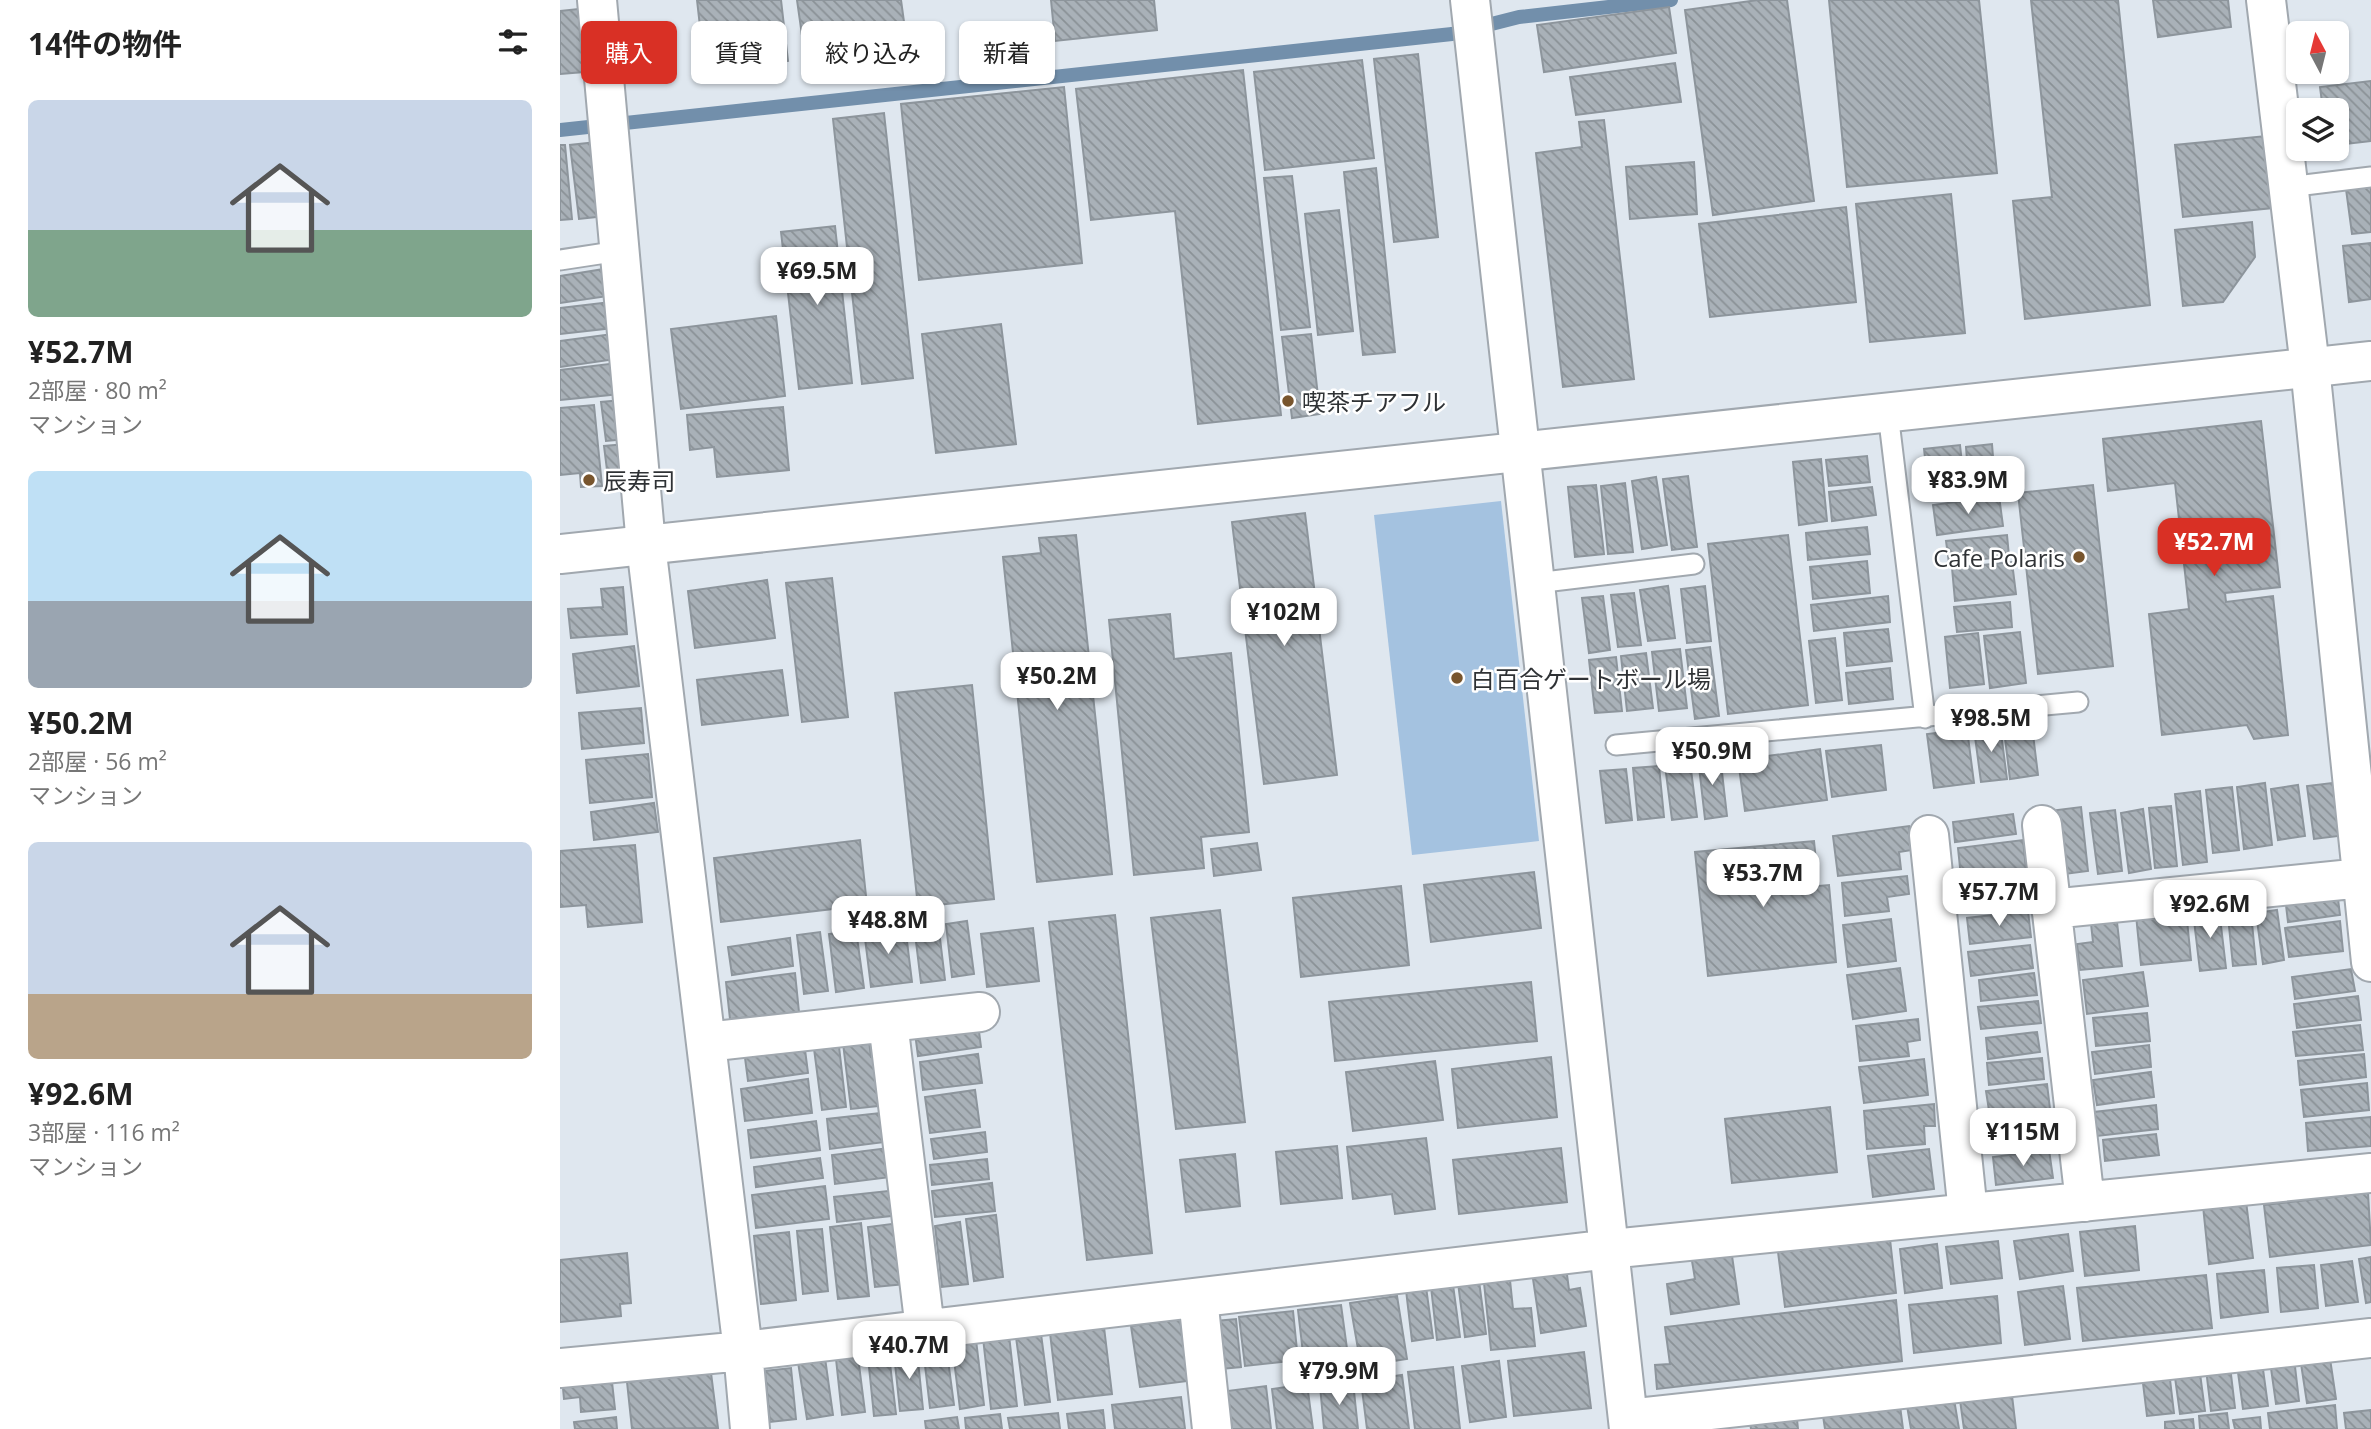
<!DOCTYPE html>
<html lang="ja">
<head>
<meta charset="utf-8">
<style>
  :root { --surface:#fff; --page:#f2f2f2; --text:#222; --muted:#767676; --accent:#d93025 }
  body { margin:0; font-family:"Open Sans","Noto Sans JP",sans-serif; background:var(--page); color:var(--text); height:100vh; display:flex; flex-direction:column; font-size:26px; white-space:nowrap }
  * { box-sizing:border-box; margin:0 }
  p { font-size:23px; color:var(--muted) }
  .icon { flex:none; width:38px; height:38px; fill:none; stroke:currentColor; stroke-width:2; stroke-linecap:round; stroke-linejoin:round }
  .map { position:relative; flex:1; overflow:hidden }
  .side { display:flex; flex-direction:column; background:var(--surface); width:560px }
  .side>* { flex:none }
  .hud { position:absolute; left:21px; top:21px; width:665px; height:63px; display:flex; gap:14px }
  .needle { width:46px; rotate:353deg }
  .controls { position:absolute; left:1726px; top:21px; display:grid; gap:14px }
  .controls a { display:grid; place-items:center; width:63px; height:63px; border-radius:10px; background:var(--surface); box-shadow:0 2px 5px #0004; font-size:35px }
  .price { position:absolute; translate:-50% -60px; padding:0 16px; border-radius:14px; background:#fff; color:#222; font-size:23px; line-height:46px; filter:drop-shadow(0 2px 4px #0008) }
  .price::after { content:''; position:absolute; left:50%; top:42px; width:21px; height:16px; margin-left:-10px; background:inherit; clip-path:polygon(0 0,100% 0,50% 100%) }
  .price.on { background:var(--accent); color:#fff }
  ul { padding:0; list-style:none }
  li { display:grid; align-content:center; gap:14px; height:371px; padding:0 28px }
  li span { display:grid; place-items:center; height:217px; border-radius:10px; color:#555 }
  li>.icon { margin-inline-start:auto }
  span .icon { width:126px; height:126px; fill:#fffc; stroke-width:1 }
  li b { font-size:30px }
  h2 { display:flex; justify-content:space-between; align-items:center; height:84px; padding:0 28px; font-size:30px }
  .tag { padding:0 24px; border-radius:10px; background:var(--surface); box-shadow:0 2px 5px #0004; font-size:24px; line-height:63px }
  .tag.on { background:var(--accent); color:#fff }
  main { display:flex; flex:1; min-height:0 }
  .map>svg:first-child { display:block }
</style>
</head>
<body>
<main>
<section class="side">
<h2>14件の物件<svg class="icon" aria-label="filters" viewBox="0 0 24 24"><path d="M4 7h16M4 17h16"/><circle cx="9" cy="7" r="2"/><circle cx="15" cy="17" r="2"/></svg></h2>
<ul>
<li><span style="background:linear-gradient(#c9d6e8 60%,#7fa58c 0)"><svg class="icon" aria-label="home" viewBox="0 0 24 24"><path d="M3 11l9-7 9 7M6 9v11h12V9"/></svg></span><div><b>¥52.7M</b><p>2部屋 · 80 m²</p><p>マンション</p></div></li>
<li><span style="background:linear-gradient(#bfe0f5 60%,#9aa5b1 0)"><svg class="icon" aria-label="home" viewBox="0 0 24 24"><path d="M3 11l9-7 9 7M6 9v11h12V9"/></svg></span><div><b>¥50.2M</b><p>2部屋 · 56 m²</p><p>マンション</p></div></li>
<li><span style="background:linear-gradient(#c9d6e8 70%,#b9a48a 0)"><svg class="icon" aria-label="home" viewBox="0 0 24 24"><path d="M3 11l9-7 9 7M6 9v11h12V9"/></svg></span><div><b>¥92.6M</b><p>3部屋 · 116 m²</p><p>マンション</p></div></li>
</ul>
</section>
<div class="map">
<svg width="1811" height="1429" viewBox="0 0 1811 1429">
  <defs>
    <pattern id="building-back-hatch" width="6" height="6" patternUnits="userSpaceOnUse" patternTransform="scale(1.75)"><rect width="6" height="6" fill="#a9b1b8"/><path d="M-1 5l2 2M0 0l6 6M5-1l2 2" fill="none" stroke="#8a9196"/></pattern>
  </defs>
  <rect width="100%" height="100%" fill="#dfe7ef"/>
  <path fill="#a4c2e0" d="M941,501L979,841L852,855L814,515Z"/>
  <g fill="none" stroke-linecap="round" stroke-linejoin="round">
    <path stroke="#728fab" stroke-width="14" d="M0,130L892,34L959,17L1111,0"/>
  </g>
  <path fill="url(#building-back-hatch)" stroke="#8d959c" stroke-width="2" d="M137,0H221L228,61L145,71Z
    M237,0H341L348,51L246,64Z
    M491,0H594L597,30L495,41Z
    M1198,0H1227L1254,201L1153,215L1125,10Z
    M1269,0H1419L1437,173L1287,187Z
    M1471,0H1558L1590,305L1465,319L1453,201L1492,197Z
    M1593,0H1668L1671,27L1598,37Z
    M1109,7L1116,53L984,72L977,25Z
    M18,9L24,72L0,74V11Z
    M858,54L878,237L834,242L814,59Z
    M802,60L814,158L705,170L694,72Z
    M1115,63L1121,102L1016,115L1010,77Z
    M683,70L721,415L638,424L615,211L531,220L516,89Z
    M1811,81V141L1786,144L1783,122L1776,123V110H1763L1760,87Z
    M504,87L522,263L359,280L341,104Z
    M324,113L353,378L302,384L273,119Z
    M1044,120L1074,379L1003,387L976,153L1022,147L1019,122Z
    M1706,136L1713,208L1623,217L1615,145Z
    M36,142L45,216L19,219L10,145Z
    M0,145H5L12,219L0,220Z
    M1134,162L1137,214L1070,219L1066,167Z
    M816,168L835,352L803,355L784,172Z
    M732,176L750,327L721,330L704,178Z
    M1811,186V232L1792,234L1786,189Z
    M1391,194L1405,333L1310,342L1296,204Z
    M1286,207L1296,302L1150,317L1139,224Z
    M779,210L793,331L758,335L745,214Z
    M1692,222L1695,257L1663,302L1623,306L1615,230Z
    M275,226L292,383L239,389L221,232Z
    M1811,243V299L1789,302L1783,246Z
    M44,269L48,296L0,303V276Z
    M50,302L53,328L0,334V308Z
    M216,316L225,396L121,409L111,329Z
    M441,324L456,444L376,453L362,334Z
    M52,334L56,359L0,367V341Z
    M751,334L760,414L732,418L722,337Z
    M57,363L60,394L0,400V370Z
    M62,400L67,439L46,441L41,402Z
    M34,405L42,486L21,487L20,473L0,475V408Z
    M223,407L229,470L157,477L154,447L130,450L127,415Z
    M1701,421L1720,587L1665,593L1666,602L1713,596L1728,735L1694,739L1687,725L1602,735L1589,614L1629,609L1615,483L1548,491L1543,439Z
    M66,444L70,484L49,486L44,446Z
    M1432,444L1435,483L1409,486L1406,447Z
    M1400,445L1405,490L1369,494L1364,449Z
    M1307,456L1310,482L1269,486L1266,460Z
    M1261,459L1267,521L1239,525L1233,462Z
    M1128,476L1137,547L1112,550L1103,479Z
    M1096,477L1107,545L1082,549L1072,481Z
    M1065,483L1073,552L1048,554L1041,486Z
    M1036,485L1044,554L1015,557L1008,487Z
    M1533,485L1553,666L1478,674L1458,493Z
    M1312,487L1316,515L1272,521L1269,492Z
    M1439,496L1443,526L1377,535L1373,505Z
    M745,513L777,775L704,784L672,522Z
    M1307,527L1310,554L1248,560L1246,533Z
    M516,535L552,874L477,882L443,557L481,553L479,538Z
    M1228,535L1248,705L1168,714L1148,544Z
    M1447,535L1449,556L1389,563L1386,541Z
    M1307,561L1310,593L1253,599L1250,567Z
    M1452,562L1456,594L1395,601L1392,568Z
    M272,578L288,717L242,722L226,583Z
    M207,580L215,638L135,648L128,591Z
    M1108,586L1115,638L1088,641L1080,590Z
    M1145,586L1151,641L1127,643L1121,589Z
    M63,587L67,634L11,638L8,609L43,607L41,589Z
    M1074,593L1081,645L1058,647L1051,595Z
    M1043,596L1050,650L1029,653L1022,598Z
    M1328,596L1330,622L1254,631L1251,605Z
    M1450,602L1452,627L1397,632L1394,607Z
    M610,614L614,659L671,653L689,832L641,837L644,868L574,875L549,620Z
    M1328,629L1332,661L1287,666L1284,633Z
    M1460,632L1466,683L1430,688L1424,636Z
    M1418,633L1424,684L1390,688L1385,637Z
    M1275,638L1282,700L1256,703L1249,641Z
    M74,646L79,686L17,693L13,654Z
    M1150,647L1159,716L1135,719L1126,650Z
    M1120,649L1127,708L1099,711L1092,652Z
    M1086,653L1093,708L1067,711L1061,656Z
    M1056,657L1062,711L1035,713L1029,660Z
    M1330,668L1333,699L1289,704L1286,673Z
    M222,670L228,715L142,725L137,680Z
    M412,685L434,899L358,907L335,693Z
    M81,708L84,743L22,749L19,713Z
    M1440,725L1447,779L1421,782L1414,729Z
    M1472,726L1478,775L1450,779L1444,730Z
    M1407,729L1414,783L1374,788L1367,734Z
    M1321,745L1326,790L1272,797L1266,751Z
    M1260,749L1267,800L1185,811L1178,760Z
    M88,754L92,797L30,803L26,760Z
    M1160,755L1167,816L1145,819L1138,758Z
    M1130,762L1137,817L1112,820L1105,765Z
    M1099,766L1104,817L1078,820L1073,768Z
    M1066,769L1072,820L1046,823L1040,771Z
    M1780,782L1787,835L1754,839L1747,786Z
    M1705,783L1712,845L1684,849L1677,787Z
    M1738,785L1745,836L1718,840L1711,789Z
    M1672,787L1679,850L1653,853L1646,790Z
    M1640,791L1647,862L1623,865L1615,794Z
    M94,803L98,832L34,840L31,812Z
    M1611,806L1617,866L1595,868L1589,808Z
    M1521,807L1528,871L1505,874L1497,810Z
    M1583,809L1591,869L1569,873L1561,813Z
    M1555,810L1562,871L1538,874L1530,813Z
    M1453,814L1456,834L1395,842L1393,822Z
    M1349,826L1352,850L1339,852L1341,869L1278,876L1273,836Z
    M300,840L307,905L161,922L154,858Z
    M1463,840L1466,869L1401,877L1398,848Z
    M1254,841L1257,871L1246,872L1247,887L1269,885L1276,962L1148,976L1135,852Z
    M697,843L701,870L654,876L651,849Z
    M75,845L82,922L28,927L26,905L0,907V851Z
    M974,872L981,928L871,942L864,885Z
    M1347,876L1349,894L1327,897L1329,911L1285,916L1282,883Z
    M1465,876L1467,903L1405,910L1402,883Z
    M841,886L849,965L741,977L733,898Z
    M1777,891L1780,915L1728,922L1725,897Z
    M1659,909L1666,968L1640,971L1633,912Z
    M660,910L685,1122L616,1129L591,918Z
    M1626,910L1631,960L1581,965L1576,915Z
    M1717,910L1724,960L1703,964L1696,913Z
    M1468,911L1471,937L1410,944L1407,918Z
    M1691,913L1696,964L1673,966L1668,916Z
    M555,915L592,1253L527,1260L489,922Z
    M1331,919L1336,961L1288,967L1283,925Z
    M407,921L414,974L392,977L386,924Z
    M1780,921L1783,951L1729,957L1725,928Z
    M378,922L385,980L361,983L354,925Z
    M1557,922L1562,966L1520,970L1517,944L1533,942L1531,924Z
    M345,925L352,982L311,987L304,930Z
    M473,928L479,981L427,987L421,934Z
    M296,930L304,988L276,992L269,934Z
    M260,932L268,991L244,994L237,935Z
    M230,938L233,966L172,975L168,947Z
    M1470,945L1473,968L1411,976L1408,952Z
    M1340,968L1346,1011L1293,1019L1287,975Z
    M1791,969L1795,991L1735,999L1732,977Z
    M1583,972L1588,1006L1527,1014L1523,980Z
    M235,973L239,1012L170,1019L166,982Z
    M1474,973L1477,995L1421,1001L1419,980Z
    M971,982L977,1041L775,1061L769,1002Z
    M1798,996L1801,1020L1737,1028L1734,1004Z
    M1478,1001L1481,1023L1421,1029L1418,1007Z
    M1587,1013L1590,1041L1536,1046L1533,1018Z
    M1358,1019L1360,1040L1347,1042L1349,1056L1300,1061L1296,1026Z
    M418,1024L421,1047L358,1056L355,1033Z
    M1800,1025L1803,1050L1736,1056L1733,1032Z
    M1477,1032L1480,1052L1428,1059L1426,1038Z
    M308,1033L311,1057L321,1056L327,1105L291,1109L282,1035Z
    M278,1038L286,1107L262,1110L253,1041Z
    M244,1042L248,1073L188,1081L184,1050Z
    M1589,1045L1591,1067L1535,1074L1532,1052Z
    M418,1054L422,1083L363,1090L360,1062Z
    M1804,1054L1806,1077L1740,1085L1738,1061Z
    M991,1057L997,1117L898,1128L892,1069Z
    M1482,1058L1484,1079L1429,1085L1427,1063Z
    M1364,1059L1368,1095L1304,1103L1299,1067Z
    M875,1061L883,1120L793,1131L786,1072Z
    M1591,1072L1594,1097L1537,1105L1533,1080Z
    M248,1079L252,1113L185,1121L181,1089Z
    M1807,1083L1809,1110L1744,1117L1741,1090Z
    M1487,1084L1490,1109L1430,1117L1426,1091Z
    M415,1090L420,1127L370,1133L365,1097Z
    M1374,1104L1375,1126H1364L1365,1144L1307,1149L1304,1111Z
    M1596,1105L1598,1129L1537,1136L1534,1112Z
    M1270,1107L1277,1172L1172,1183L1165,1119Z
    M320,1113L325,1142L270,1149L267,1119Z
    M1488,1117L1492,1144L1431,1150L1428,1124Z
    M1811,1117V1146L1748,1151L1746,1123Z
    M256,1121L260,1150L191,1158L188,1130Z
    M425,1132L427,1152L374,1159L371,1139Z
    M1596,1134L1599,1155L1545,1161L1543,1140Z
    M866,1138L875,1209L835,1214L832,1194L793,1199L787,1147Z
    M777,1146L782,1198L721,1204L716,1152Z
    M328,1148L331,1177L275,1184L272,1155Z
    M1001,1148L1007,1202L899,1214L893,1160Z
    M1369,1149L1374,1189L1313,1197L1308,1156Z
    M1489,1150L1493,1178L1436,1185L1433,1157Z
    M675,1154L680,1206L626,1212L620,1160Z
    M260,1158L263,1178L196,1187L194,1167Z
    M427,1159L429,1179L372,1185L370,1165Z
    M432,1183L435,1211L375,1217L372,1191Z
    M265,1186L269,1219L196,1228L192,1195Z
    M337,1190L340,1215L277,1222L274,1197Z
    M1808,1193L1811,1245L1710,1257L1704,1205Z
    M1686,1201L1693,1258L1649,1264L1643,1206Z
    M436,1215L443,1277L414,1281L406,1219Z
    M400,1222L408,1284L382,1287L375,1226Z
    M301,1223L309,1296L278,1299L270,1227Z
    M339,1223L345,1284L315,1287L308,1227Z
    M1575,1226L1579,1270L1525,1276L1520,1232Z
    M262,1229L268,1291L243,1294L237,1231Z
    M229,1232L236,1300L201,1304L194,1236Z
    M1508,1234L1513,1271L1460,1279L1454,1241Z
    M1330,1239L1336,1293L1225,1307L1218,1252Z
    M1438,1241L1442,1278L1391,1284L1386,1247Z
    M1377,1244L1382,1288L1345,1293L1340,1249Z
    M1171,1249L1179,1304L1111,1314L1107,1284L1135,1279L1131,1255Z
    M67,1253L71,1303L60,1304L61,1316L0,1322V1260Z
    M1811,1257V1302L1806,1303L1799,1259Z
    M1792,1261L1798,1302L1766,1306L1761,1265Z
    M1754,1265L1758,1308L1721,1312L1717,1268Z
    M1006,1267L1009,1290L1020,1288L1026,1326L981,1333L972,1272Z
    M1704,1270L1708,1312L1661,1318L1657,1274Z
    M1646,1275L1652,1328L1523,1341L1517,1288Z
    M950,1280L953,1309L971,1308L975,1346L931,1350L924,1283Z
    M919,1281L926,1334L905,1337L898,1283Z
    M893,1285L900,1337L877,1340L871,1287Z
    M1503,1286L1510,1339L1465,1345L1458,1292Z
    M866,1287L873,1338L852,1341L846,1290Z
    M837,1296L847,1359L801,1366L790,1303Z
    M1437,1296L1441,1343L1354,1353L1349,1305Z
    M1336,1300L1342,1361L1097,1389L1095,1365L1110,1364L1105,1327Z
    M781,1305L788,1356L744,1362L738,1310Z
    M733,1311L738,1360L685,1366L679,1317Z
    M620,1319L628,1381L580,1387L571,1326Z
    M676,1319L681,1367L661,1369L656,1321Z
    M544,1327L552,1394L498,1400L490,1333Z
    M481,1334L490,1402L465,1405L456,1337Z
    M449,1335L457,1406L431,1409L423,1338Z
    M416,1340L424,1405L400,1409L392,1343Z
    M386,1345L394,1405L370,1408L363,1348Z
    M357,1351L363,1409L340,1411L334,1354Z
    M1024,1352L1031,1408L954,1416L948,1361Z
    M1769,1352L1776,1399L1747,1403L1740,1357Z
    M329,1355L336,1414L314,1416L308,1357Z
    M298,1357L305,1412L282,1415L276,1359Z
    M265,1358L273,1415L247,1419L238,1362Z
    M1734,1358L1739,1401L1716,1404L1710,1361Z
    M939,1361L946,1417L910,1422L902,1366Z
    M1702,1362L1708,1406L1683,1409L1677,1365Z
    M1639,1366L1645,1411L1620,1414L1614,1370Z
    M1670,1366L1675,1408L1651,1411L1646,1369Z
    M893,1367L900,1429H855L848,1372Z
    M231,1368L236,1419L210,1422L205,1371Z
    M1609,1371L1614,1413L1587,1416L1582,1375Z
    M51,1373L55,1409L21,1412L20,1397L4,1399L2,1378Z
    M151,1373L158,1428L72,1429L67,1382Z
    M842,1375L849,1429H807L801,1381Z
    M793,1382L798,1429H764L760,1386Z
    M747,1384L753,1429H717L712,1389Z
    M706,1386L711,1429H672L667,1391Z
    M1451,1387L1456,1429H1404L1399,1393Z
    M1393,1393L1399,1429H1351L1346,1400Z
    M621,1397L625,1429H555L552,1405Z
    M1339,1398L1343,1429H1265L1262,1409Z
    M1775,1405L1777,1429H1710L1708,1413Z
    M543,1410L545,1429H509L507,1414Z
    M1236,1410L1238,1429H1191L1189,1416Z
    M1811,1410V1429H1786L1784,1413Z
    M498,1413L500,1429H450L448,1418Z
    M1667,1413L1669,1429H1640L1639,1416Z
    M440,1414L442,1429H406L405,1418Z
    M56,1417L57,1429H15L14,1422Z
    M397,1417L399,1429H366L365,1421Z
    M1700,1417L1701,1429H1675L1673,1420Z
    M1633,1419L1634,1429H1605V1422Z"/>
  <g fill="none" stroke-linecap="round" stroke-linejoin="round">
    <defs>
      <path id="service" d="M1728,187L1811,177
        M0,260L59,251
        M1328,413L1365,718
        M976,583L1134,564
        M1056,745L1518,702"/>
      <path id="minor" d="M37,0L86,545L183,1351L190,1429
        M910,0L1069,1429
        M1706,0L1750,367L1811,962
        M1482,825L1525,1202
        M1369,835L1408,1213
        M1491,909L1802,878
        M328,1022L365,1329
        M146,1042L420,1012
        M638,1298L652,1429
        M0,1368L183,1351L1050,1249L1811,1173
        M1068,1419L1811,1338"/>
      <path id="tertiary" d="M0,554L1811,361"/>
    </defs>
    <use href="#service" stroke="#a1a8af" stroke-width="23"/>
    <use href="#minor" stroke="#a1a8af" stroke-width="42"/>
    <use href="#tertiary" stroke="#a1a8af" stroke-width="42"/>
    <use href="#service" stroke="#fff" stroke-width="19"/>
    <use href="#minor" stroke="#fff" stroke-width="38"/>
    <use href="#tertiary" stroke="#fff" stroke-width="38"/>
  </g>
  <g fill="#78552d" stroke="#fff" stroke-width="2.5">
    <circle cx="728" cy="401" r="7"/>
    <circle cx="29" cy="480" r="7"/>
    <circle cx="1519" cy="557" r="7"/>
    <circle cx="897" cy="678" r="7"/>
  </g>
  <g text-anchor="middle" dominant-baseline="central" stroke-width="5" stroke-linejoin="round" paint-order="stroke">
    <g font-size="24" fill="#2f3235" stroke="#fff" text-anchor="start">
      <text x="742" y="401">喫茶チアフル</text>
      <text x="43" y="480">辰寿司</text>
      <text x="1505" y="557" text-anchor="end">Cafe Polaris</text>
      <text x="911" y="678">白百合ゲートボール場</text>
    </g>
  </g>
</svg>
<div class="controls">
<a><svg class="needle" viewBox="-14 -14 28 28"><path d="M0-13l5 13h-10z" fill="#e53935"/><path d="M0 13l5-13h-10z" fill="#767676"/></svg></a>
<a><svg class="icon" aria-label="layers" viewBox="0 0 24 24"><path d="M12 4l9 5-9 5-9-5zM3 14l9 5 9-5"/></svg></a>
</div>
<b class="price" style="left:257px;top:307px">¥69.5M</b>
<b class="price" style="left:1408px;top:516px">¥83.9M</b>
<b class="price on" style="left:1654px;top:578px">¥52.7M</b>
<b class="price" style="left:724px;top:648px">¥102M</b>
<b class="price" style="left:497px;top:712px">¥50.2M</b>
<b class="price" style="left:1431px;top:754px">¥98.5M</b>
<b class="price" style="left:1152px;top:787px">¥50.9M</b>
<b class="price" style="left:1203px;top:909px">¥53.7M</b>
<b class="price" style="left:1439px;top:928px">¥57.7M</b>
<b class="price" style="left:1650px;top:940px">¥92.6M</b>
<b class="price" style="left:328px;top:956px">¥48.8M</b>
<b class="price" style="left:1463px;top:1168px">¥115M</b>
<b class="price" style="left:349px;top:1381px">¥40.7M</b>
<b class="price" style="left:779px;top:1407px">¥79.9M</b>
<div class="hud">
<a class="tag on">購入</a>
<a class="tag">賃貸</a>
<a class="tag">絞り込み</a>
<a class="tag">新着</a>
</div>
</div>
</main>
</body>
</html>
